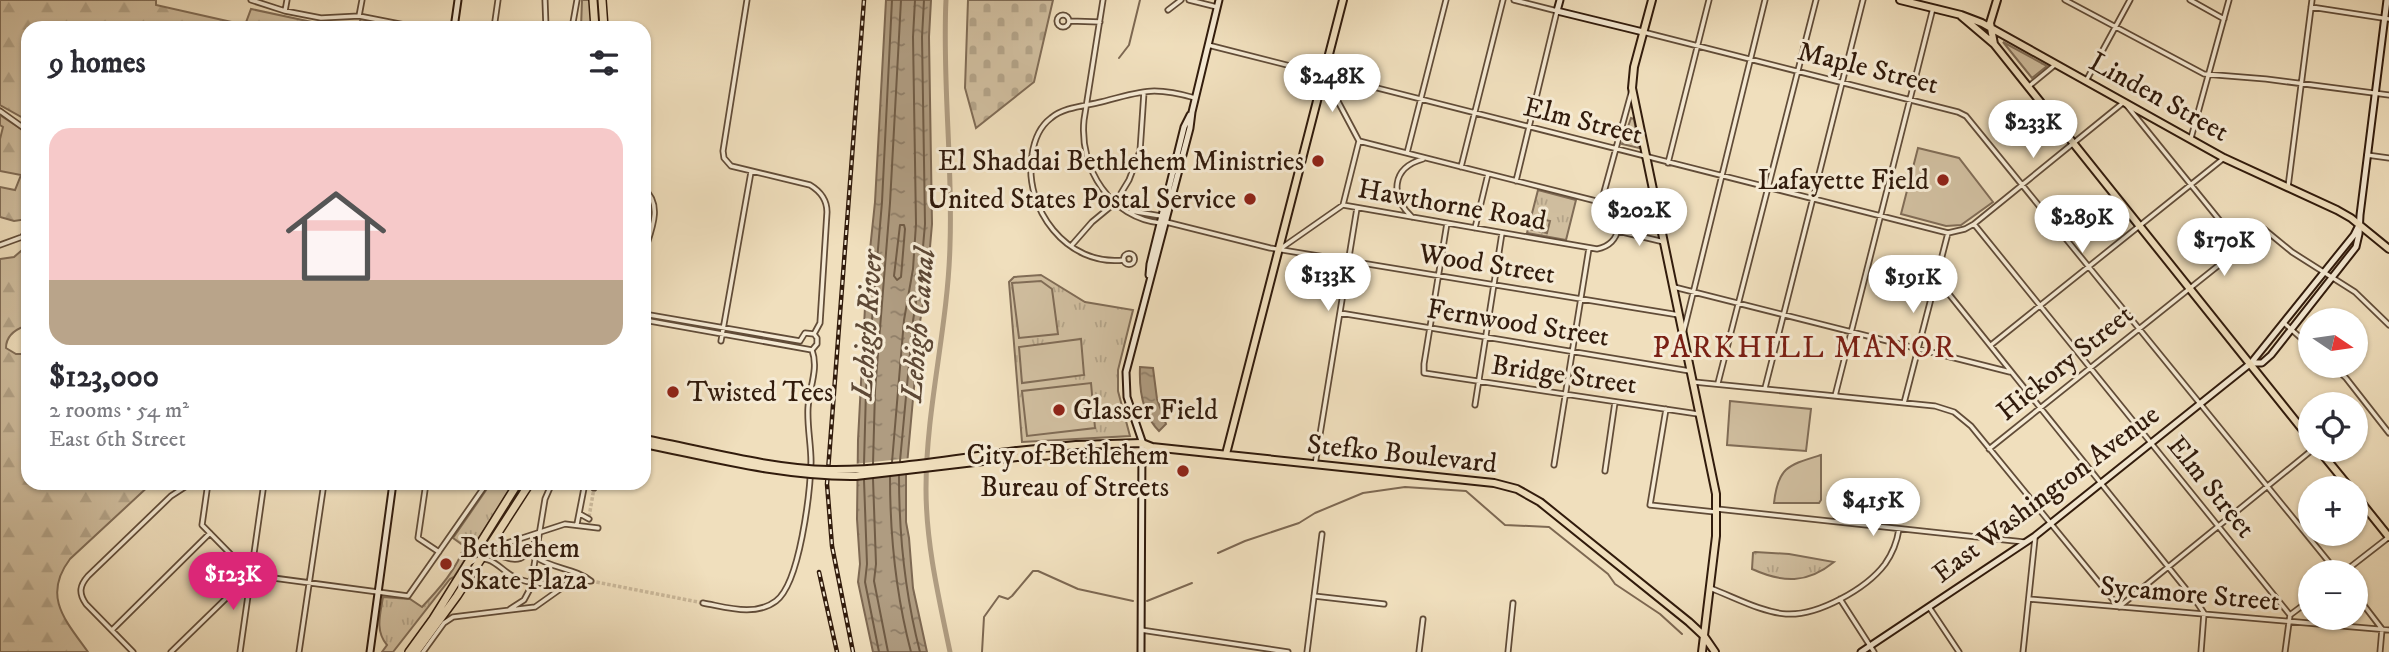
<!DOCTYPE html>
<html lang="en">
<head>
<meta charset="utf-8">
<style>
  :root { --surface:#fff; --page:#f2f2f3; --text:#2b2b33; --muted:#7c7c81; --line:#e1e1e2; --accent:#db2777 }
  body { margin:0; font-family:"IM FELL DW Pica",serif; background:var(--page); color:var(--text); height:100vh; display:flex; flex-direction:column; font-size:26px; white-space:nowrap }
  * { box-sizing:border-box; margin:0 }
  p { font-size:23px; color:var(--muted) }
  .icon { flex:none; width:38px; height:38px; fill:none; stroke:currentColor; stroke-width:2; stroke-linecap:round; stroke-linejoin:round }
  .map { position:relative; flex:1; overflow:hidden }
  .panel { position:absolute; left:21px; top:21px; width:630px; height:469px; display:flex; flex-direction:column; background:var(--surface); border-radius:21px; box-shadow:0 2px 5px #0004 }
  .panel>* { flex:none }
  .needle { width:46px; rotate:103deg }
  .fabs { position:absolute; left:2298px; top:308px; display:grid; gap:14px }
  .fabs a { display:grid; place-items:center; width:70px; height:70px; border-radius:50%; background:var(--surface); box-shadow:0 2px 5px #0004; font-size:35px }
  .price { position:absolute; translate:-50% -60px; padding:0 16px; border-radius:24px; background:#fff; color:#222; font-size:23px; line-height:46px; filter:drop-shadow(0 2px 4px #0008) }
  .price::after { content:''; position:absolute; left:50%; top:42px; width:21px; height:16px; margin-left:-10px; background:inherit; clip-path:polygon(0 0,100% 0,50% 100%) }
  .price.active { background:var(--accent); color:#fff }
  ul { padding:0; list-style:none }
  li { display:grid; align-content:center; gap:14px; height:371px; padding:0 28px }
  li+li { border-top:2px solid var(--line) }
  li span { display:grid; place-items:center; height:217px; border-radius:21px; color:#555 }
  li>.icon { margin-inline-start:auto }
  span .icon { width:126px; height:126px; fill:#fffc; stroke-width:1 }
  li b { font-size:30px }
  h2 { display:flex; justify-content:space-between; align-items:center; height:84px; padding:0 28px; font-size:30px }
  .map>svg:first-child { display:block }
</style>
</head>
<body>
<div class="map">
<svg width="2389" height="652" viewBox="0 0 2389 652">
  <defs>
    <pattern id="forest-firs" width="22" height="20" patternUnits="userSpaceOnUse" patternTransform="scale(1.75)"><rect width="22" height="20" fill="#d0be9f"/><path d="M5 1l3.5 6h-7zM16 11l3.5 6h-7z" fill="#b3a388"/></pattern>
    <pattern id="cemetery-stones" width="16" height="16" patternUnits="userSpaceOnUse" patternTransform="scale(1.75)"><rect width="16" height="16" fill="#d0be9f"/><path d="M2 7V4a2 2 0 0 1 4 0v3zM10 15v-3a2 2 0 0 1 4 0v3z" fill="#b3a388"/></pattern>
    <pattern id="park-tufts" width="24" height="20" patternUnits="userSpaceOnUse" patternTransform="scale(1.75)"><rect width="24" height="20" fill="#d0be9f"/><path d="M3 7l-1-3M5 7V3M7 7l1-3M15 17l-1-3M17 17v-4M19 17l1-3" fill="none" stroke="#b3a388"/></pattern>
    <pattern id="water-ripples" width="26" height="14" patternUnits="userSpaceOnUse" patternTransform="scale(1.75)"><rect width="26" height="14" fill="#af9c81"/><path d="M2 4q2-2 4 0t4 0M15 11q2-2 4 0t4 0" fill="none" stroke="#8f7e68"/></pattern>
  </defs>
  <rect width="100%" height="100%" fill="#f0dfbd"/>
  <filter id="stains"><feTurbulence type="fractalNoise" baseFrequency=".00286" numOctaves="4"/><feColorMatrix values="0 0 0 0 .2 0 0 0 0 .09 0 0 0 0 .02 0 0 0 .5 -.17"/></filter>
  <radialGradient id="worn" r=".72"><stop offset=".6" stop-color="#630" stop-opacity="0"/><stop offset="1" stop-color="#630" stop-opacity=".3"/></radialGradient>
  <path fill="url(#forest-firs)" stroke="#806c56" stroke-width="2" d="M0,0H156V5L245,25L251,9L321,24L359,23L356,28H28V124L23,118L0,105Z
    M0,115L21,129L28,139V219L14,221L0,217V187L15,190L21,175L0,171V139L3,127L0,125Z
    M28,245V316L25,326C14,330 6,336 6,348L16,354H28V483H152L70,559C42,596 65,620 88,652H0V259L14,257Z"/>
  <path fill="url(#cemetery-stones)" stroke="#806c56" stroke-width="2" d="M968,0H1053L1034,82L976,128L965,88Z
    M361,19L415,28H356Z"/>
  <path fill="url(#park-tufts)" stroke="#806c56" stroke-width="2" d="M582,0H591L592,28H581Z
    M2003,42L2047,66L2032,78Z
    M1631,118L1634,119L1639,148L1622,144Z
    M1538,190L1576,200L1566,240L1527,233Z
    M1041,275L1085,302L1133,310L1118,370V391L1130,436L1022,442L1009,282L1014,277Z
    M491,483H514L454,577L450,579L393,652H382L387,645C375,631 380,615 383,597L410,599L422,607C438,590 458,568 464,546L453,538Z
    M1755,552L1789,554L1834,562C1807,584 1783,583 1752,569L1753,553Z"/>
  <path fill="#d0be9f" stroke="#806c56" stroke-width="2" d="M1918,148L1959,158L1993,202L1961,225L1946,226L1901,214Z
    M1532,217L1550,221L1547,233L1529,229Z
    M1041,281L1052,289L1058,334L1019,338L1012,283Z
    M1081,339L1084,375L1022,383L1019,347Z
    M1091,383L1095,428L1027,436L1022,391Z
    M1730,401L1811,409L1806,451L1727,445Z
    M1821,455V500L1819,503H1774C1778,467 1788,465 1821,455Z"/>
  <path fill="url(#water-ripples)" stroke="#7d6852" stroke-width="2" d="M886,0H931L929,37L932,224L928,270L920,322L906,476V522L909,538L913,588L927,652H873L858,582L860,564L857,519L858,440L866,288L875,202Z
    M1140,367L1153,368L1157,399L1166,424L1159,431C1142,414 1139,390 1140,367Z"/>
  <path fill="#f0dfbd" d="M911,458L910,473L854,479V464Z"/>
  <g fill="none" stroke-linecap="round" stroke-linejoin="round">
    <path stroke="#705c46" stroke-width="2" d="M900,225H904L905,229L901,277L897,280L894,276Z
      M900,461L913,321L921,270L925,224L922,37L924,0
      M892,462L904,320L913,269L916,224L913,37L915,0
      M864,464L866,390L882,202L892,0
      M873,464L875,391L890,203L901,0
      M899,476C899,535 905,594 920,652
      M890,477C890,536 896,595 911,652
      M873,479L876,564L874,581L888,652
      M864,480L867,564L865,582L879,652"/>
    <path stroke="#7d6852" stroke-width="2" d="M1119,58L1129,45L1140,0
      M1218,553L1245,541L1299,523L1315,513L1363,493L1405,487L1466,491L1505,525L1549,527L1608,574L1615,584L1660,614L1682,634
      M1147,601L1192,583
      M982,652L984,617L999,596L1008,599L1012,596L1033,571H1038L1078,589L1133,601"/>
    <path stroke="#af9c81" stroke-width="5" d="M946,0C942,82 953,163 950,245C948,327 926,407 926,489C926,544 939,599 950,652"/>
    <path stroke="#cab89a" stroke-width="3.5" stroke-dasharray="3.5 2" stroke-linecap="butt" d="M589,517L594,488
      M591,581L703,603"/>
    <defs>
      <path id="street" d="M251,0L285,11L321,18L359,16L420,28
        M545,0L546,28
        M747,0L723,151L724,158L731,166L810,185C820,191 827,200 827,212L820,323L814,334L817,338V344L812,350
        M1103,0L1084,120C1079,169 1111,218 1161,223
        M1189,0L1217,7
        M1514,0L1557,11L1516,181
        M2065,0L2204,74L2266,79L2389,95
        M2190,0L2224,19
        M2311,7L2389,19
        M1168,10L1181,0
        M285,11L287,0
        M1057 21a6 6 0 1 1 12 0a6 6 0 1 1-12 0Z
        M359,16L362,0
        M1070,21L1100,22
        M494,28L498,0
        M572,28L577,0
        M1643,32L1958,112L1966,116L2337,572
        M1208,45L1948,233L1965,229L1974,224L2124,102L2242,248
        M2086,81L2130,0
        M2028,87L2056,64
        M0,111L28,131
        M2191,138L2229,0
        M1407,153L1446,0
        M2367,155L2389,158
        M1668,163L1709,0
        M1461,167L1503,0
        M2288,187L2312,0
        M644,189C664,205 650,233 644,253
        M644,202V220
        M1601,203L1632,90
        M1343,205L1359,141
        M1131,211L1161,216
        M1412,217C1390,196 1391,168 1423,159
        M1166,222L1270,248L1679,315
        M1447,223L1424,364V373L1698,414
        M1974,224L2290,615L2285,652
        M1475,228L1488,174
        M1618,231L1664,242
        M0,245L22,237L28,231
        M1071,246L1092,222L1115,203L1129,180L1140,151L1144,92
        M1280,249L1343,205L1597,249C1622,244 1625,217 1604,203L1359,141L1325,77
        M1123.5 259a5.5 5.5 0 1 1 11 0a5.5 5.5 0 1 1-11 0Z
        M1124,260C1067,267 1023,208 1032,155C1034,141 1039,127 1051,118C1064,107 1085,106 1101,102C1142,91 1153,86 1195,98
        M1936,278L2198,604L2204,613L2201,652
        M1674,287L2010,372
        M1340,313L1690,371
        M644,314L800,341
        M644,320L812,350
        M2284,323L2310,346
        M1684,330L1765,0
        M721,341L751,172
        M800,341L805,333L814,334
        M1991,345L2224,158
        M2333,366L2346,378L2389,433
        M1694,382L1935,406L1954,412L1971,426L2119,607L2312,450
        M1718,383L1816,0
        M1765,388L1863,0
        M1835,396L1933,8
        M1904,403L1948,233
        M1475,405L1502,233
        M1666,409L1650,505L1715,512
        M1989,449L2264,229L2292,252L2355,292L2389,325
        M1315,465L1357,208
        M1554,465L1589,248
        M1605,471L1615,402
        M208,483L202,525L251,575
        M426,483L418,538L439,552
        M594,488L595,483
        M1717,509L2024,542
        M580,514L589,519
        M577,524L585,483
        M495,541L504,544L565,524L598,528
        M476,552C503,547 520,581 538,534
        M470,563C492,550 500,572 518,579C527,582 542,585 551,583C563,580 571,576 583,577
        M2344,572L2389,537
        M251,575L408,596L487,483
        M532,578L545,499L552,483
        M1710,588C1734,597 1761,612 1786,614C1818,616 1866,589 1885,564C1892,554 1897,542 1899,529
        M2356,595L2382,629L2380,652
        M1314,596L1384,604
        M1840,599L1874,652
        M2029,599L2389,630
        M703,603C726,607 755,617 776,601C800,583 810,493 811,462C811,444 807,426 808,408C809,388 819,369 812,350
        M1929,607L1959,652
        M510,609L524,600L531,587
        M2290,615L2310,600
        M112,630L210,533
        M1141,630L1288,652
        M133,652L86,604C78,593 80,585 88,576L171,496L191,483
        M171,652L249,576
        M240,652L264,483
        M299,652L324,483
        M423,652L444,623L453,617L535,607L566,585L575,582L591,581C575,568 552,569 536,557
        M1307,652L1322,534
        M1419,652L1423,619
        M1508,652L1513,603
        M2023,652L2035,538"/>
      <path id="secondary" d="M1560,0L1557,11L1643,32
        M454,28L458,0
        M1149,275L1150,264L1184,127L1190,115
        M2251,363H2262L2271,355L2356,247L2359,234L2360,215L2387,0
        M370,652L393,483
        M1141,652L1142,441L1127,397L1126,372L1190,128L1192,112L1219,0
        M1861,652L2035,536L2251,363L2354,235L2359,225"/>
      <path id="primary" d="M1652,0L1634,67L1632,88L1716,494V536L1702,652
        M1900,0L1961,15L1982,23L2224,158L2337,210L2351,218L2389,249
        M1997,0L1990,23L1994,44L2310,439
        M1961,16L1994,44
        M2319,450L2350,488
        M1017,451L1076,445L1142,443L1152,447L1494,483L1517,489L1540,502L1689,622L1704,636L1715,652
        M1226,454L1343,0
        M1017,457L1142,451L1152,447
        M2356,496L2389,537"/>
      <path id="highway" d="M593,0L595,28
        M602,0L604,28
        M644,209L645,213
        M409,652L433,619L518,483
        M416,652L457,596L530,483"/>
    </defs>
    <use href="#street" stroke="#614c38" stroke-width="7"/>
    <use href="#secondary" stroke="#311b0c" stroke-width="9"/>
    <use href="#primary" stroke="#311b0c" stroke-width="10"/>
    <use href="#highway" stroke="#311b0c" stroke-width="10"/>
    <use href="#street" stroke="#f5ead4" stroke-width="3.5"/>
    <use href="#secondary" stroke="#f5ead4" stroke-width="5"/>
    <use href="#primary" stroke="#f0dfbd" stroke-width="6"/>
    <use href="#highway" stroke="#f0dfbd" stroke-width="7"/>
    <defs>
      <path id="rail" d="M819,572L837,652
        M853,652L832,546L827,484L864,0"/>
    </defs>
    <use href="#rail" stroke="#311b0c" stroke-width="4.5"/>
    <use href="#rail" stroke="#f5ead4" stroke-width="2" stroke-dasharray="5" stroke-linecap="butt"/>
    <defs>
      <path id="street-bridge" d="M531,587L532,578"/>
      <path id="primary-bridge" d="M644,439C703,450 770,469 829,470C889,471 957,458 1017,451
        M644,444C714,458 784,477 856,476L1017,457"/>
    </defs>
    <use href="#street-bridge" stroke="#614c38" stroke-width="7" stroke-linecap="butt"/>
    <use href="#primary-bridge" stroke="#311b0c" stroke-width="10" stroke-linecap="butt"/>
    <use href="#street-bridge" stroke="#f5ead4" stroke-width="3.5"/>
    <use href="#primary-bridge" stroke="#f0dfbd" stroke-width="6"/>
  </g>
  <g fill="#8f2418" stroke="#f5ead4" stroke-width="2.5">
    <circle cx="1318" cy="161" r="7"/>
    <circle cx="1943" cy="180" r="7"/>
    <circle cx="1250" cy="199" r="7"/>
    <circle cx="673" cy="392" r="7"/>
    <circle cx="1059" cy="410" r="7"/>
    <circle cx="1183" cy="471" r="7"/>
    <circle cx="446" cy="564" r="7"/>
  </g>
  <g text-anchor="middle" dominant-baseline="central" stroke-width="6" stroke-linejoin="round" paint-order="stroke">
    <g font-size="28" fill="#311b0c" stroke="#f5ead4">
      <text transform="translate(1868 68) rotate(14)">Maple Street</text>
      <text transform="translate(2159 97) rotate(29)">Linden Street</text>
      <text transform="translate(1583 121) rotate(14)">Elm Street</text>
      <text transform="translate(1452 205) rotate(10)">Hawthorne Road</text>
      <text transform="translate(1487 264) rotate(9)">Wood Street</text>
      <text transform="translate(1518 323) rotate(9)">Fernwood Street</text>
      <text transform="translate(2065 363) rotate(-39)">Hickory Street</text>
      <text transform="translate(1564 375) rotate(8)">Bridge Street</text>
      <text transform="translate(1402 454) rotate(6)">Stefko Boulevard</text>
      <text transform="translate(2211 487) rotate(51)">Elm Street</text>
      <text transform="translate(2046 494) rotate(-37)">East Washington Avenue</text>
      <text transform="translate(2190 594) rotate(5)">Sycamore Street</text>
    </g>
    <g font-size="28" fill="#311b0c" stroke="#f5ead4" text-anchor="end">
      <text x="1304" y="161">El Shaddai Bethlehem Ministries</text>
      <text x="1929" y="180">Lafayette Field</text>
      <text x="1236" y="199">United States Postal Service</text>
      <text x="687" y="392" text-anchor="start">Twisted Tees</text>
      <text x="1073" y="410" text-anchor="start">Glasser Field</text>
      <text x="1169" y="455">City of Bethlehem<tspan x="1169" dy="32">Bureau of Streets</tspan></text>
      <text x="460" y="548" text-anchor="start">Bethlehem<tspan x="460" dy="32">Skate Plaza</tspan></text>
    </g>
    <g font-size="30" font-style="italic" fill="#5d4835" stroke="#f5ead4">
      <text transform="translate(868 325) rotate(-86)">Lehigh River</text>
      <text transform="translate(919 325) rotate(-85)">Lehigh Canal</text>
    </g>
    <g font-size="30" letter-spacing="2" fill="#7a1f14" stroke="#f5ead4">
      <text x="1804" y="348">PARKHILL MANOR</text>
    </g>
  </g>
  <rect width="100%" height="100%" filter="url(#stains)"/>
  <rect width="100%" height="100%" fill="url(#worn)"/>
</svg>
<div class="fabs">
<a><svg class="needle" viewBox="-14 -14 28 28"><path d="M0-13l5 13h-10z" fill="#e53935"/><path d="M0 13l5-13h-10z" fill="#7c7c81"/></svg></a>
<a><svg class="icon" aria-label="locate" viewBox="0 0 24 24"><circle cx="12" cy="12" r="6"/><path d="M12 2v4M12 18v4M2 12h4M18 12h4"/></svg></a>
<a>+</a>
<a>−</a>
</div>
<b class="price" style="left:1332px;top:114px">$248K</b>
<b class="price" style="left:2033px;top:160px">$233K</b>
<b class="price" style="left:1639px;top:248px">$202K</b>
<b class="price" style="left:2082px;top:255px">$289K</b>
<b class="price" style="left:2224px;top:278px">$170K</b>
<b class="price" style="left:1328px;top:313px">$133K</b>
<b class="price" style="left:1913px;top:315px">$191K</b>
<b class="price" style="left:1873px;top:538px">$415K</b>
<b class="price active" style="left:233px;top:612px">$123K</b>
<section class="panel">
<h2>9 homes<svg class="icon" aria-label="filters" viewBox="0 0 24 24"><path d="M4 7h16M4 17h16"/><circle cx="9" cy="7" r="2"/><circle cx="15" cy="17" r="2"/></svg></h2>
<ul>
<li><span style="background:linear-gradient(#f6c9c9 70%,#b9a48a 0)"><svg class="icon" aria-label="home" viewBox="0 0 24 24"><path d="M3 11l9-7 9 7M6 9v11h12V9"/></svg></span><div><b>$123,000</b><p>2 rooms · 54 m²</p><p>East 6th Street</p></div></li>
</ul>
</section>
</div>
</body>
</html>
